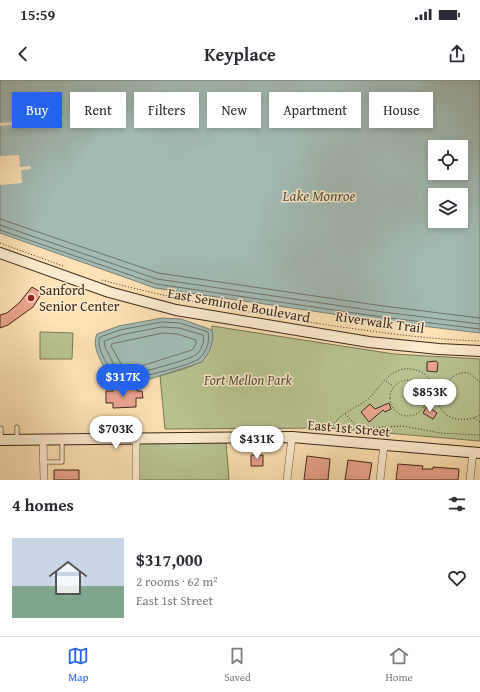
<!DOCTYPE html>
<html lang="en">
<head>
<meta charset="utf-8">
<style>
  :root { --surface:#fff; --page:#f2f2f3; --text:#2b2b33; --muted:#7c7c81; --line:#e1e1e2; --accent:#2563eb }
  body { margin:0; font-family:"Gentium Book Plus",serif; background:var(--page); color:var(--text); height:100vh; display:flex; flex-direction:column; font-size:15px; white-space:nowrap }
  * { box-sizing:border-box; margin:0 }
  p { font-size:13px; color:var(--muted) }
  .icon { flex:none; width:22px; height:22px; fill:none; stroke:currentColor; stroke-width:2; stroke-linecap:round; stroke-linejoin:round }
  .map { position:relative; height:400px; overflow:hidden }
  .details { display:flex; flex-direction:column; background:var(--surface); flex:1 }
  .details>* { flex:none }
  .top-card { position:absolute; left:12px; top:12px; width:456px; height:36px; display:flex; gap:8px }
  .controls { position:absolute; left:428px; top:60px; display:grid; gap:8px }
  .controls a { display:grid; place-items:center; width:40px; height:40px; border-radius:0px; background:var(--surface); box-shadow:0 2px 6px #0003; font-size:20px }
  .price { position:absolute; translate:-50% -34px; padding:0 9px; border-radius:14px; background:#fff; color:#222; font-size:13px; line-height:26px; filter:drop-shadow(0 1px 2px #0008) }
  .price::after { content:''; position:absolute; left:50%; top:24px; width:12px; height:9px; margin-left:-6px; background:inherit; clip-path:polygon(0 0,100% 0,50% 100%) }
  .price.active { background:var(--accent); color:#fff }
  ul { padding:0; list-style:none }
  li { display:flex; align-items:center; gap:12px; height:100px; padding:0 12px }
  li+li { border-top:1px solid var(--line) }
  li span { display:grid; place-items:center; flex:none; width:112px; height:80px; border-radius:0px; color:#555 }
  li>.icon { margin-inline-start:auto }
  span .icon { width:48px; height:48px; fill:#fffc; stroke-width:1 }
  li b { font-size:17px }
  h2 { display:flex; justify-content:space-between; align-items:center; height:48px; padding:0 12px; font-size:17px }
  .tag { padding:0 14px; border-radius:0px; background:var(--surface); box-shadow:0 2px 6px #0003; font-size:14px; line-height:36px }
  .tag.active { background:var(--accent); color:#fff }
  .status { display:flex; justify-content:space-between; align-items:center; height:28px; padding:0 20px; background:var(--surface); direction:ltr }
  .status svg { height:11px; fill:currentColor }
  header { display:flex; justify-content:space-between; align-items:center; height:52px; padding:0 12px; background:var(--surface); font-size:18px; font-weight:600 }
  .menu { display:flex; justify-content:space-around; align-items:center; height:56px; border-top:1px solid var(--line); background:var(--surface); font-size:11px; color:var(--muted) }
  .menu a { display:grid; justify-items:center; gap:2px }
  .menu .active { color:var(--accent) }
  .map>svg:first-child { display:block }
</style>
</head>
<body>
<div class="status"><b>15:59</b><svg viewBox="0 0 49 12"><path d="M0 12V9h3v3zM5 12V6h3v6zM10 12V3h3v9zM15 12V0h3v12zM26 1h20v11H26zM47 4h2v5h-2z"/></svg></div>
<header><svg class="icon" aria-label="back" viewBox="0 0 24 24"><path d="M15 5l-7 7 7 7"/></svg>Keyplace<svg class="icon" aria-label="share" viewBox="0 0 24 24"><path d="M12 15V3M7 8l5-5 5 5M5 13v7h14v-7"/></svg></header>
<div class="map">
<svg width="480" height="400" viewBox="0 0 480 400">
  <rect width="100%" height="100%" fill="#fee1b5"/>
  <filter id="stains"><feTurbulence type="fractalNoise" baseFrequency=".005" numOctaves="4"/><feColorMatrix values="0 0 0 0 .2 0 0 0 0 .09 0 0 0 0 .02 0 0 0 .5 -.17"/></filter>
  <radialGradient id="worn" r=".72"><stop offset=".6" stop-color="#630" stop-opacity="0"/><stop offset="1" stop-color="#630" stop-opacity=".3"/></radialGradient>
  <path fill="#b9c492" stroke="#7a7655" d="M212,246L394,274L480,279V361L328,348L165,349L160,296C191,286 215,286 212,246Z
    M40,252L73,253L72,279H40Z
    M226,362L229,400H139V363Z"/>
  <path fill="#a2bcb5" stroke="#798176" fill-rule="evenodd" d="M0,0H480V253L381,241L155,208L0,153ZM435,67H461V93H435ZM435,115H461V141H435Z
    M162,238L181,239L212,250L213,258L210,270L202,282L141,302L115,305C107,291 90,270 97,254L119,246Z"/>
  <path fill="#fee1b5" d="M62,37L63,41L0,46V43Z
    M19,75L20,87L30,86L31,89L21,90L22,103L0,105V76Z"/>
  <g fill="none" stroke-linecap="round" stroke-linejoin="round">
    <path stroke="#6e7266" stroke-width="1" d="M0,139L158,193L383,226L480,238
      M0,145L157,199L383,232L480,244
      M0,150L156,204L382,237L480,249
      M162,242L180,243L208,252C210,260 207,271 200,278C193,285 129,301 117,300C111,290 95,269 100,257L120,250Z
      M162,247L179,248L203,255C205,261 201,271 196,275C185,281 132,296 119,295L105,267L104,261L121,255Z
      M163,253L177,254L196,260V264L192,270L138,287L124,289L111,266L112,264Z"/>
  </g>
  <path fill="#eca590" stroke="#3b2818" d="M32,207L42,213L33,227L8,245L0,248V235L7,233L19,223Z
    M436,281L438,283L437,292L427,291V282Z
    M113,309H137V311H142L143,318H136V327L113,328V323H106V311H113Z
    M389,323L391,329L385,332L383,330L369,342L361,332L370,324L375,329Z
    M427,326L437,333L433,339L423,333Z
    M251,375H263V386H251Z
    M307,376L330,379L328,400H304Z
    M348,380L372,383L369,400H345Z
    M398,384L423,386L422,389H433V387L459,389L458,400H396Z
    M54,390H79V400H54Z"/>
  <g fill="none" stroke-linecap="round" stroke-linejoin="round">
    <defs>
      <path id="lane" d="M17,347V358
        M1,348V358
        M43,382H62V360"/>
      <path id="street" d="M43,359L44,400
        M136,400V359
        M287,400L292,357
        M380,400L384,365
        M470,400L473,372"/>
      <path id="secondary" d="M0,173L109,212L176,230L369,262L439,269L480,271
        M0,360L292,357L480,373"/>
    </defs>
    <use href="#lane" stroke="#6c563f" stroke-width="5"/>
    <use href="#street" stroke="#6c563f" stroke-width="8"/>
    <use href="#secondary" stroke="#3b2818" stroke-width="12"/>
    <path stroke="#3b2818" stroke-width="1" stroke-dasharray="1 2" stroke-linecap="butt" d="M0,163L63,186
      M102,200C168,218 234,230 302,241C361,250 420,259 480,261
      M390 318a18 18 0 1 1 36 0a18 18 0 1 1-36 0Z
      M386,301L393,306
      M426,315L441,313C448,301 453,291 469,293L480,302
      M345,334L355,344L366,348L403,346L440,353L480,355
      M474,338L480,342
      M332,349C337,333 356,329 368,319C377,311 384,298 393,293C398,290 405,288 411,289C436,293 431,310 440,327C447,342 467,342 480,335"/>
    <use href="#lane" stroke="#feeccf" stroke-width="3.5"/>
    <use href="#street" stroke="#feeccf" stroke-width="7"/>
    <use href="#secondary" stroke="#feeccf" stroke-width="10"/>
  </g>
  <circle fill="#8f2418" stroke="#feeccf" stroke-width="1.5" cx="31" cy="218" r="4"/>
  <g text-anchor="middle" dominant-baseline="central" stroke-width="3" stroke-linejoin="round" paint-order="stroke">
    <g font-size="14" fill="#3b2818" stroke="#feeccf" text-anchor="start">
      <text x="39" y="210">Sanford<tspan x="39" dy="16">Senior Center</tspan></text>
    </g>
    <g font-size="14" fill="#3b2818" stroke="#feeccf">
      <text transform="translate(239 225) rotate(10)">East Seminole Boulevard</text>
      <text transform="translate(380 242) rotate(8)">Riverwalk Trail</text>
      <text transform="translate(349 348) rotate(5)">East 1st Street</text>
    </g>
    <g font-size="14" font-style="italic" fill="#5a4f36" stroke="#feeccf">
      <text x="248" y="300">Fort Mellon Park</text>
    </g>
    <g font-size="15" font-style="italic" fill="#554d3f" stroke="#feeccf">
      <text x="319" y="115">Lake Monroe</text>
    </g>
  </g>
  <rect width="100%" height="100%" filter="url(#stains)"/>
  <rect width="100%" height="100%" fill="url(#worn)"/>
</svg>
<div class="controls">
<a><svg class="icon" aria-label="locate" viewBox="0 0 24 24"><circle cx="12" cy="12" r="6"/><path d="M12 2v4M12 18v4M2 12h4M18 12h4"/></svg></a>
<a><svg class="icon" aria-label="layers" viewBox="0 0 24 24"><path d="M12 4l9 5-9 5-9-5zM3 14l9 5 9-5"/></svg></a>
</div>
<b class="price active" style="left:123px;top:318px">$317K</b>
<b class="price" style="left:430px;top:333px">$853K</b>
<b class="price" style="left:116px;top:370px">$703K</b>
<b class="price" style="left:257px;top:380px">$431K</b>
<div class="top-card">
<a class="tag active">Buy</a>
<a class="tag">Rent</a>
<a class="tag">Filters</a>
<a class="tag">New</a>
<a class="tag">Apartment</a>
<a class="tag">House</a>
</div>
</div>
<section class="details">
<h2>4 homes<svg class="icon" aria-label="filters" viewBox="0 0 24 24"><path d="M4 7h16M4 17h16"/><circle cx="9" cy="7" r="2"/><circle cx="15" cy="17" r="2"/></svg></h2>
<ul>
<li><span style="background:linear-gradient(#c9d6e8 60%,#7fa58c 0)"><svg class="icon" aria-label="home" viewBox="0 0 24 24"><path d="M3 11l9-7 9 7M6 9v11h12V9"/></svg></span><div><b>$317,000</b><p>2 rooms · 62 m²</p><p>East 1st Street</p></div><svg class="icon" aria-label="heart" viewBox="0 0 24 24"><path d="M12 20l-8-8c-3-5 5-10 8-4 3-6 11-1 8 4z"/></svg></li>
</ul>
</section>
<nav class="menu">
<a class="active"><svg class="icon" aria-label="map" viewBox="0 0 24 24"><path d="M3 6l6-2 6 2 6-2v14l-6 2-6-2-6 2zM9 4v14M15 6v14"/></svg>Map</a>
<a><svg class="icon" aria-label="saved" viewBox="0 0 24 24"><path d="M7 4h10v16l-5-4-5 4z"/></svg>Saved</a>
<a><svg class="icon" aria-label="home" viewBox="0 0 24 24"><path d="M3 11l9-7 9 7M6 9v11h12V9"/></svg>Home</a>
</nav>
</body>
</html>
